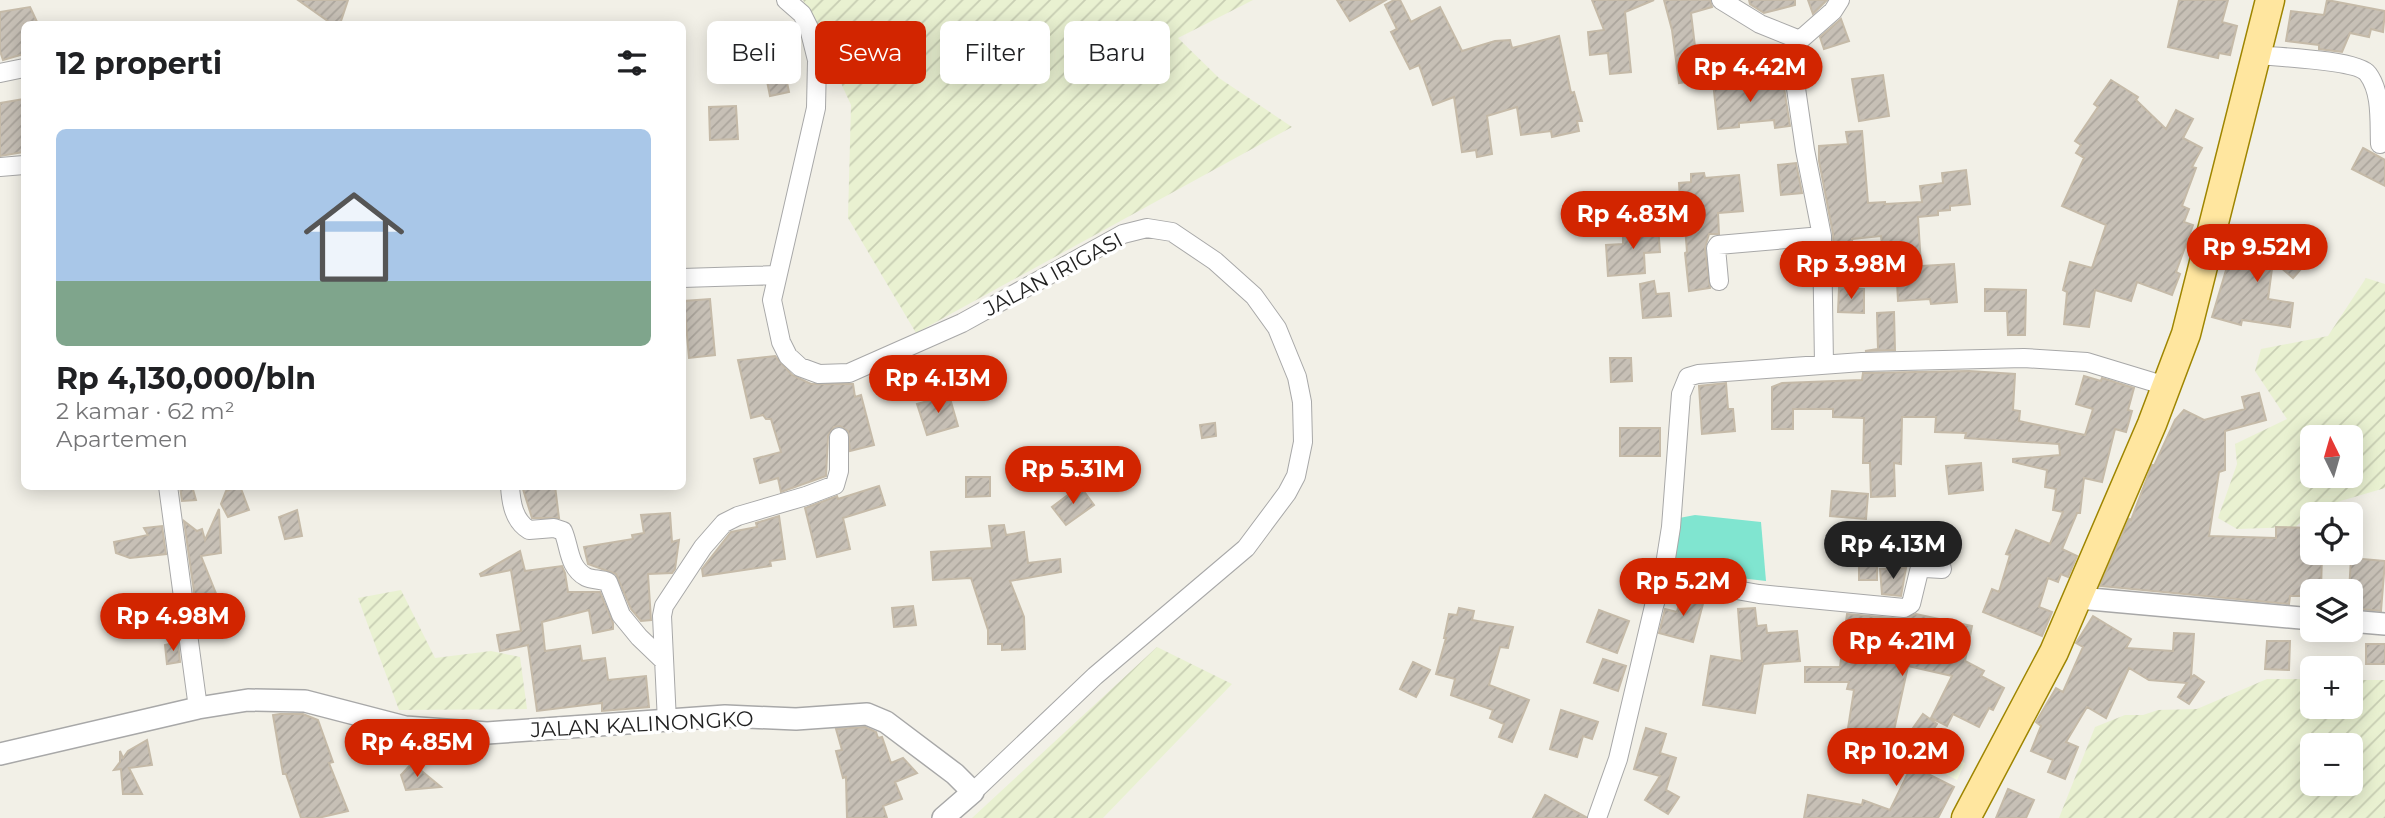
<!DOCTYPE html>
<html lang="id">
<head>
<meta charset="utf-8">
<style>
  :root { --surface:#fff; --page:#f2f2f2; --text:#202124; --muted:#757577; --accent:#d22500 }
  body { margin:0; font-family:Montserrat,sans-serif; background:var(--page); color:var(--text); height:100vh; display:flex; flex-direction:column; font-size:26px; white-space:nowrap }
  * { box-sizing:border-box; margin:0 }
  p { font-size:23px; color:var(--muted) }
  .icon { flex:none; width:38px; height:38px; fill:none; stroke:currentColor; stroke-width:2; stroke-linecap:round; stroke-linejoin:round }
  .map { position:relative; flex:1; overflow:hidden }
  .side { position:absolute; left:21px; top:21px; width:665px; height:469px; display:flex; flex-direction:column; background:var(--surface); border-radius:10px; box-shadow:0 4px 18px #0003 }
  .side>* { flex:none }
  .top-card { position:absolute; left:707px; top:21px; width:665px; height:63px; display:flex; gap:14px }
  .needle { width:46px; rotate:355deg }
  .controls { position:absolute; left:2300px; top:425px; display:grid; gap:14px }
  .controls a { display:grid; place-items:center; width:63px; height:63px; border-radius:10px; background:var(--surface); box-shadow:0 4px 18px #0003; font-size:35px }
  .price { position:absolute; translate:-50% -60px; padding:0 16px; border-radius:24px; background:var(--accent); color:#fff; font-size:23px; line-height:46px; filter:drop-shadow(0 2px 4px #0008) }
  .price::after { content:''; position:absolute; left:50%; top:42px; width:21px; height:16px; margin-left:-10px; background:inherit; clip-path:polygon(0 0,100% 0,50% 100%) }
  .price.on { background:#222; color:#fff }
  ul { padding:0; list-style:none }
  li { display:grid; align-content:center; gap:14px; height:371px; padding:0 35px }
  li span { display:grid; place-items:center; height:217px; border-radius:10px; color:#555 }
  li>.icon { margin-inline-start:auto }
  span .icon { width:126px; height:126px; fill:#fffc; stroke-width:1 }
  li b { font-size:30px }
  h2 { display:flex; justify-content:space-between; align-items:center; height:84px; padding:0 35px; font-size:30px }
  .chip { padding:0 24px; border-radius:10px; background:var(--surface); box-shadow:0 4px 18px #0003; font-size:24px; line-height:63px }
  .chip.on { background:var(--accent); color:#fff }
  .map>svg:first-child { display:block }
</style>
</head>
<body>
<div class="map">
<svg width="2385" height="818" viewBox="0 0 2385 818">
  <defs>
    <pattern id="farmland-furrows" width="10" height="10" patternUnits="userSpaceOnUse" patternTransform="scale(1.75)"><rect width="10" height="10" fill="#e9f1d1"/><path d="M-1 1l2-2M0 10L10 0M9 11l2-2" fill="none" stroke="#c8ceb3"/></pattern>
    <pattern id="building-hatch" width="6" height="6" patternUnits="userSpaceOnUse" patternTransform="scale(1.75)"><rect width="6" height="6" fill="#c7c0b6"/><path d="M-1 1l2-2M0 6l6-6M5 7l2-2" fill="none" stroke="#aba59c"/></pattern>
  </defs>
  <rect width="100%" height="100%" fill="#f2f0e7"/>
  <path fill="#faffe3" d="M1928,744L1965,763L1957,780L1919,761Z"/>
  <path fill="url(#farmland-furrows)" fill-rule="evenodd" d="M803,0H1253L1178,38L1219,78L1292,127L916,333L848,218L851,105Z
    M2366,278L2385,284V488L2320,507L2295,527L2237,529L2218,518L2237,464L2235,444L2287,419L2255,371L2261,349L2328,336ZM2312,438H2350V476H2312Z
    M401,590L435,658L491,651L520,657L527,709L399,710L358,598Z
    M1157,647L1232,684L1103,818H972Z
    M2267,679H2312V707H2350V680H2385V818H2059L2095,727L2125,715H2143L2158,710L2197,709ZM2312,746H2350V784H2312Z"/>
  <path fill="#80e5d0" d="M1695,515L1761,522L1766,581L1670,570L1674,519Z"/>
  <path fill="url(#building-hatch)" stroke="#c5baa8" stroke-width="2" d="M298,0H348L340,24H332Z
    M1337,0H1386L1350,21Z
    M1394,0H1400L1411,22L1440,7L1462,51L1495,41L1510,40L1512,48L1559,36L1571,93L1574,92L1582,121H1577L1579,131L1552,137L1551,131L1521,135L1517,107L1487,116L1492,154L1477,157L1476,150L1462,152L1454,97L1433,105L1419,65L1410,69L1391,32L1397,29L1385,5Z
    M1592,0H1654L1625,12L1631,72L1610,74L1608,53L1590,55L1588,32L1604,30Z
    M1664,0H1710L1712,7L1691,13L1699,80L1679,83L1672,30Z
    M1749,0H1795V5L1764,13L1750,4Z
    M1808,0H1827L1813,14Z
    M2179,0H2228L2222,22L2237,26L2230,55L2219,53L2218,58L2168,47Z
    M2327,0L2385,11L2383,32L2371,29L2369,37L2350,33L2342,52L2319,49V45L2286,41L2291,11L2324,15Z
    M30,7L38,24H24V54L3,60L0,51V12Z
    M1841,19L1849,41L1824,49L1820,37Z
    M785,73L789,92L770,96L766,76Z
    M1883,75L1889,116L1859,121L1852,79Z
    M1738,79V85L1783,81L1790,126L1775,128L1774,120L1739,123V127L1718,129L1713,82Z
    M2111,80L2138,97L2136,100L2166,129L2176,110L2193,119L2183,138L2202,148L2192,167L2196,168L2182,206L2189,209L2184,222L2193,225L2176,272L2180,274L2172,295L2137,282L2131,301L2095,290L2089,327L2064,324L2067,292L2063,290L2070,262L2092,268L2106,225L2062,206L2084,158L2076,153L2081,145L2075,141L2098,107L2094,104Z
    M24,99V152L0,156V103Z
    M736,106L738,139L710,140L709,107Z
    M1862,131L1868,203L1885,202V204L1922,202L1920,186L1943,183L1942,173L1966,170L1970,204L1950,206V210L1938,211V215L1918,217L1921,266L1954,264L1957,302L1931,304L1930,299L1898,301L1897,282L1856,286L1855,267L1884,264L1881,236L1852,239L1853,262H1834L1833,234L1819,161V146L1848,144L1846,132Z
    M2363,148L2385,160V186L2352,169Z
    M1796,163L1802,193L1781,195L1778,165Z
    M1704,173L1705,178L1739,175L1743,211L1718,213L1719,234H1709L1705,248L1710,288L1689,291L1685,253L1687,252L1683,200H1680L1679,183L1691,182V174Z
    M1658,225L1660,252L1644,253L1645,273L1608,276L1606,245L1623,244V229Z
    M2272,229L2308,261L2293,278L2273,261L2268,299L2293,303L2290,327L2242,320L2241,325L2212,317L2232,250L2249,255Z
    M1654,281L1656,294L1669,293L1671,316L1643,318L1640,284Z
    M1839,288L1864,289V313L1838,312Z
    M1985,289L2026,290L2025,335H2008L2007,311H1985Z
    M710,299L715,355L689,358L684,301Z
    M1894,312L1895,350L1865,351L1878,349L1877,313Z
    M775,356L792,375L811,384H853L855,397L861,395L874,445L850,451L848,431L840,426L834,427L828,436L826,476L781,492L778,478L760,483L754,459L781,452L771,419H766L763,415L751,418L738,360Z
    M1610,358H1631L1632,381L1611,382Z
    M1969,371L2015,374L2013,410L2020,411L2019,421L2085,435L2093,409L2076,404L2084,376L2101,381L2102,378L2134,388L2128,410L2132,411L2126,432L2115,429L2102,482L2084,478L2080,513H2077L2062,549L2077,556L2068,577L2061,574L2058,582L2048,578L2039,607L2052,612L2042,636L1983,612L1992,589L1999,592L2010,555L2006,554L2016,530L2050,544L2063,512L2053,510L2056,489L2045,487L2047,470L2013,462V459L2060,455L2059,444L1965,438L1966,433L1935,432L1936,417H1902L1901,464L1894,463L1895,496L1871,497L1870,463H1863L1864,418L1833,417V409H1793V429H1772V387L1782,383L1862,380L1863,373Z
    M1726,383L1728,409H1733L1735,431L1702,434L1699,386Z
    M2259,393L2266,420L2225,431V470L2219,472L2209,536L2276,538V527L2312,528V553H2322L2321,592H2312V596H2290L2289,604L2100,586L2129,519L2131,520L2152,465L2154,466L2175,420L2184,410L2204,420L2245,409L2242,397Z
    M949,395L958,426L927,435L917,404Z
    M1215,423L1216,436L1202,438L1200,425Z
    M1620,428H1660V456H1620Z
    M1981,463L1983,490L1949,494L1946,466Z
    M966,477H990V496L966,497Z
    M180,486H192L196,500L182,501Z
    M240,486L249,510L228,517L221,504L226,491Z
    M522,486H555L559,518H532Z
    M879,486L885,505L843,518L850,549L817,557L805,508L837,496L838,499Z
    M1080,486L1094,505L1066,525L1052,507Z
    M1832,491L1868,494L1866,519L1830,516Z
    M219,509L221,553L201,556L223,611L212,609L211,617L198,620L184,521L197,531L202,529L205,540Z
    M297,510L302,536L285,539L279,517Z
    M670,513L672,542L679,540L675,569L672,573L648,574L651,620L641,621L631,609L616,574L588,564L584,547L633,539L632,535L644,533L641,515Z
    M779,516L785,559L770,561L771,566L703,576L702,569L731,532L757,527L756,523Z
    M1004,525L1006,535L1024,532L1028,563L1060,559L1061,572L1010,581L1024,617L1025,649L1002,650V644H988V630L971,578L933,580L931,552L992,548L989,526Z
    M162,526L166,554L130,558L116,553L114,542L148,535L144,528Z
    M520,551L525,571L562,566L565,573L568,592H600L613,623V629L593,633L589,610L542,622L545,651L580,646L582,661L605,658L608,680L646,676L649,707L602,711V703L537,711L528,645L500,651L497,635L521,631L511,570L481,576L480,574Z
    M2351,558L2385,561L2381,611L2350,608L2349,592Z
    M1859,560H1877V580H1859Z
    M1906,568L1901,596L1882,594L1880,569Z
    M1682,592L1705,596L1693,642L1659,633L1665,609L1677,612Z
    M913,606L916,625L894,627L892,608Z
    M1459,608L1474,611L1472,620L1513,627L1508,648L1500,647L1489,685L1529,700L1512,742L1499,737L1504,724L1490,718L1493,710L1451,695L1455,679L1436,674L1446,638H1444L1449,614L1457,615Z
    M1755,608L1757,626L1766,625L1767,633L1797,631L1800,661L1763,664L1755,713L1703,705L1711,656L1742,661L1738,609Z
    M1599,610L1629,621L1617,653L1587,642Z
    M1847,614L1903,619L1916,614L1972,626L1965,661L1984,671L1981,676L2004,688L1993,710L1989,708L1979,727L1953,714L1947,726L1931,718L1952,676L1908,666L1888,758L1876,752L1875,767L1834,762L1836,740L1846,741L1854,690L1847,689L1849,682H1805V667H1840Z
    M2093,616L2131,639L2126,648L2173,651L2174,633L2194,634L2191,678L2194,675L2204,682L2189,704L2178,697L2187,683L2149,680L2129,668L2106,718L2087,707L2066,742L2078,747L2065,779L2048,772L2053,760L2031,751L2041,726L2036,722L2056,688L2063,692L2083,647L2076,643Z
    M2267,641H2290L2289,670L2265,669Z
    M178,642L180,662L167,664L165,645Z
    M2366,644H2385V664H2366Z
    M1603,659L1626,666L1618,691L1594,683Z
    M1413,662L1430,670L1416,697L1400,689Z
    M1561,710L1598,722L1592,739L1583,736L1577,757L1550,749Z
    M280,714H303L318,720L333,762L329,763L348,811L318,818H301L286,774H283L273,715Z
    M1923,714L1937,724L1917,753L1922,755L1916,768L1954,787L1938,818H1804L1808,795L1862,805L1863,800L1890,810L1910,769L1891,759Z
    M865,727L876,732L878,738L882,737L891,763L903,758L917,773L895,782L902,799L883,806L887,818H847L846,777L843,778L836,751L842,750L836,729Z
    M1646,728L1666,734L1660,753L1676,758L1666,790L1679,797L1668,814L1645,800L1660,776L1634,769Z
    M147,740L152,765L129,768L142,794H123L121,769L114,770L120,762V751L123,758L128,751Z
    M412,763L441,787L406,790L401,775Z
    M2008,789L2034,800L2026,818H1996Z
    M1545,795L1586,817V818H1533Z"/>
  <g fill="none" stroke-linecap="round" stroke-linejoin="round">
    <defs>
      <path id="minor" d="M786,0L802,14L809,28L817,60L816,108L772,300L781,342L788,356L800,367L819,374L849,373L962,323L1123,234L1147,228L1172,232L1215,261L1254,296L1277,328L1297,377L1302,402L1303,442L1296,476L1287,493L1246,548L1095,676L973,792
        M1721,0L1760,24L1800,40
        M2256,55C2277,57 2358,60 2368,74C2382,93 2379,122 2380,144
        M0,73L24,68
        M0,167L24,165
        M682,278L777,275
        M1719,281L1716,248L1718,245L1822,236
        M1824,364L1822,236L1805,150L1792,61L1800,40L1833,11L1840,0
        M168,486L198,708
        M510,486C511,503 514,521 529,530L554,528L563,531C570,547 568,567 586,577C592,580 601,579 608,582L621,615L639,637L664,661
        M1663,577L1759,594L1904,608L1911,604L1919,571L1925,568L1942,569
        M667,722L662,616L664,606L703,547L724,523L738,516L806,496L835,485L839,471V437
        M1597,818L1618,759L1654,606L1663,577L1671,527L1681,394L1688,377L1698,374L1862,362L2024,358L2087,362L2166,386"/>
      <path id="tertiary" d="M2079,598L2312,619
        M2350,621L2385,624
        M0,754L198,708L248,700L305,701L405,727L487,733L725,716L796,719L867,714L886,722L955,774L973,792L943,818"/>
      <path id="primary" d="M1966,818L2054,652L2152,424L2186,334L2270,0"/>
    </defs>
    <use href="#minor" stroke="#a8a8a8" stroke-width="20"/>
    <use href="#tertiary" stroke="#a8a8a8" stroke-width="24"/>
    <use href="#primary" stroke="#9e8500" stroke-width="31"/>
    <use href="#minor" stroke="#fff" stroke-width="18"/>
    <use href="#tertiary" stroke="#fff" stroke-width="21"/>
    <use href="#primary" stroke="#ffe69f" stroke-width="28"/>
  </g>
  <g text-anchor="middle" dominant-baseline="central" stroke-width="7" stroke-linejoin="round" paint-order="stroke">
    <g font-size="21" fill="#212121" stroke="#fff">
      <text transform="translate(1053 274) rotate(-28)">JALAN IRIGASI</text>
      <text transform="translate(642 724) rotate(-3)">JALAN KALINONGKO</text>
    </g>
  </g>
</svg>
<div class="controls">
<a><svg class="needle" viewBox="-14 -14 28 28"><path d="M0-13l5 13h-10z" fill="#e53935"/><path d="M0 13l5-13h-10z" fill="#757577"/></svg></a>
<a><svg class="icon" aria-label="locate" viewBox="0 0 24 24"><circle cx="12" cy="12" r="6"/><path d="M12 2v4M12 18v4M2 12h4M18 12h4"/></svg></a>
<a><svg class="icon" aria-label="layers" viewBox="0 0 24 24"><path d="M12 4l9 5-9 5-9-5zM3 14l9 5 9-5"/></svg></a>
<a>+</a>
<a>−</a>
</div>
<b class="price" style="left:1750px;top:104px">Rp 4.42M</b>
<b class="price" style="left:1633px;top:251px">Rp 4.83M</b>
<b class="price" style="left:2257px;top:284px">Rp 9.52M</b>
<b class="price" style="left:1851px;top:301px">Rp 3.98M</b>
<b class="price" style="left:938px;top:415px">Rp 4.13M</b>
<b class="price" style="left:1073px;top:506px">Rp 5.31M</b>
<b class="price on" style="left:1893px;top:581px">Rp 4.13M</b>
<b class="price" style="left:1683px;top:618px">Rp 5.2M</b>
<b class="price" style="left:173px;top:653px">Rp 4.98M</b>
<b class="price" style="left:1902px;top:678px">Rp 4.21M</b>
<b class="price" style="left:417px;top:779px">Rp 4.85M</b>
<b class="price" style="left:1896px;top:788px">Rp 10.2M</b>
<div class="top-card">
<a class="chip">Beli</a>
<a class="chip on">Sewa</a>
<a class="chip">Filter</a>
<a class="chip">Baru</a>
</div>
<section class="side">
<h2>12 properti<svg class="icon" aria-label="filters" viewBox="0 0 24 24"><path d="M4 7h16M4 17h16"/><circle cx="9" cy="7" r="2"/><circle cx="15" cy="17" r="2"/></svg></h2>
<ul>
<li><span style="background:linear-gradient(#a9c7e8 70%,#7fa58c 0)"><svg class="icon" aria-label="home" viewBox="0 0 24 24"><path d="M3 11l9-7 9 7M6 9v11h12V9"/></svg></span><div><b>Rp 4,130,000/bln</b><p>2 kamar · 62 m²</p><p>Apartemen</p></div></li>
</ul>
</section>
</div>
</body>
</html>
